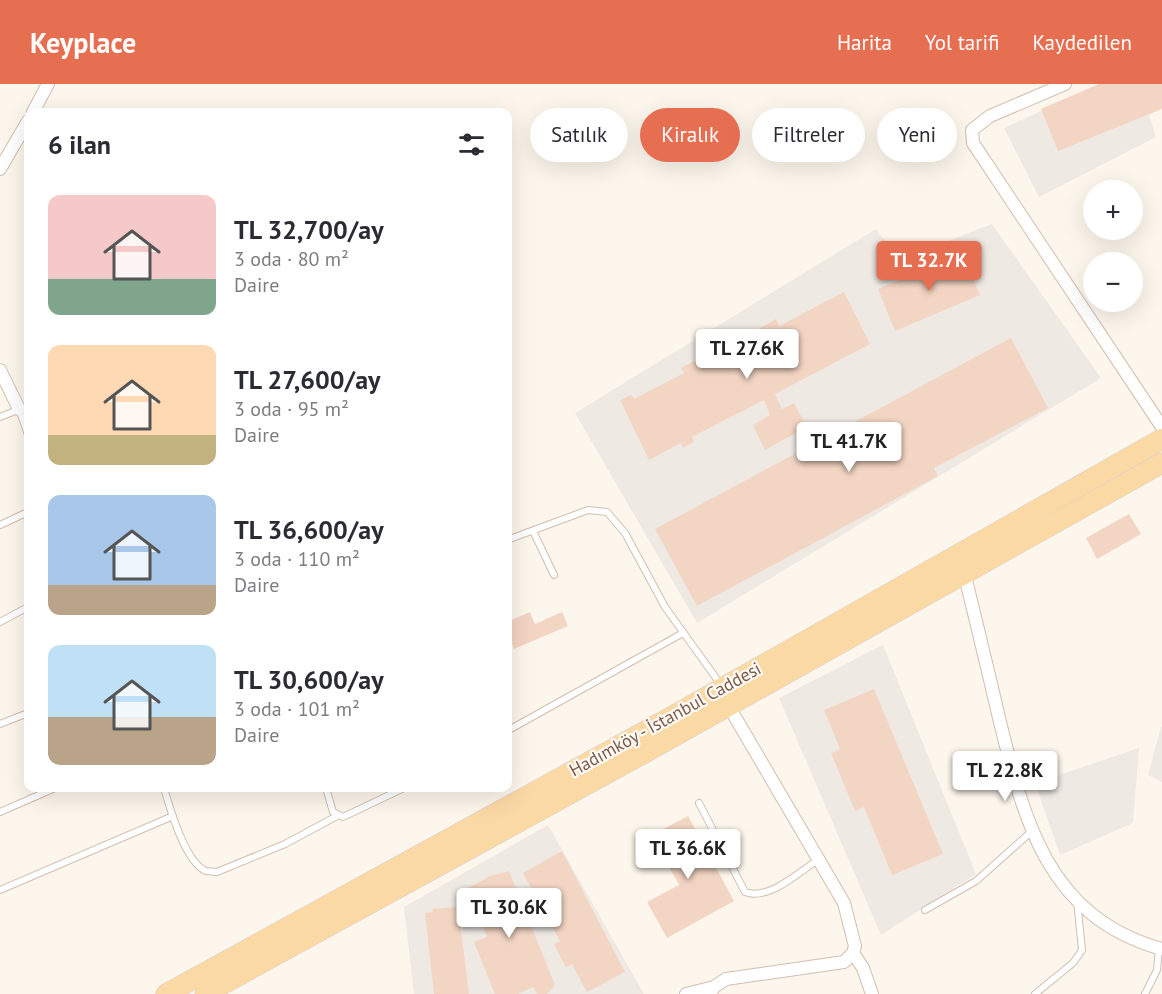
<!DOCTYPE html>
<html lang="tr">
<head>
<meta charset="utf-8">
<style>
  :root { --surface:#fff; --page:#f7f7f7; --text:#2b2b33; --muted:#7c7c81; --accent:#e76f51 }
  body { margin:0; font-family:"PT Sans",sans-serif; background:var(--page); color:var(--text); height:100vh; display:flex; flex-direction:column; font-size:22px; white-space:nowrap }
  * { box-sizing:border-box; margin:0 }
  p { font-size:20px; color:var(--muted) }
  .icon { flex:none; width:33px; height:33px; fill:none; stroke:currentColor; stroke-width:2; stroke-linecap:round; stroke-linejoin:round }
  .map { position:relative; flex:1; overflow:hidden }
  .details { position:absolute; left:24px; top:24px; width:488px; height:684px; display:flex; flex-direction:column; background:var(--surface); border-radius:12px; box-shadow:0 6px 24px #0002 }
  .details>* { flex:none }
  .hud { position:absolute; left:530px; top:24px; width:542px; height:54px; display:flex; gap:12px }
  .tools { position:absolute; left:1083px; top:96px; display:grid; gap:12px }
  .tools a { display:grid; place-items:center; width:60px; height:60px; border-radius:50%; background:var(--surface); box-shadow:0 6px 24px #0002; font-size:30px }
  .price { position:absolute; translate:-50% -51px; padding:0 14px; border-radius:6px; background:#fff; color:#222; font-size:20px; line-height:39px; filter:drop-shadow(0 2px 3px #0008) }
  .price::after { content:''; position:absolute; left:50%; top:36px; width:18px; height:14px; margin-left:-9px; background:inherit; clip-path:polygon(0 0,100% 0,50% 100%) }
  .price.on { background:var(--accent); color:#fff }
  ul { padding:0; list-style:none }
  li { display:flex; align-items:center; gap:18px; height:150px; padding:0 24px }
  li span { display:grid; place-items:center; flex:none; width:168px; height:120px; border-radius:12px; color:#555 }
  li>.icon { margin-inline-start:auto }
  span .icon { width:72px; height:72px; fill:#fffc; stroke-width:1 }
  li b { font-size:26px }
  h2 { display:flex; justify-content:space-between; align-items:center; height:72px; padding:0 24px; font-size:26px }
  .pill { padding:0 21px; border-radius:27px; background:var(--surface); box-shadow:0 6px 24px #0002; font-size:21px; line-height:54px }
  .pill.on { background:var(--accent); color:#fff }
  header { display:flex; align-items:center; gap:36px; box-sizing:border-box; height:84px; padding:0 30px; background:var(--accent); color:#fff }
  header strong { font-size:28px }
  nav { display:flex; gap:33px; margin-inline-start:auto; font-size:21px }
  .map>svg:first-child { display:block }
</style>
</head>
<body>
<header>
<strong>Keyplace</strong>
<nav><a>Harita</a><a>Yol tarifi</a><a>Kaydedilen</a></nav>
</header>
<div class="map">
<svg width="1162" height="910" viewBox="0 0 1162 910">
  <rect width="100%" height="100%" fill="#fdf6ec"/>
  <path fill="#efe9e4" d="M1099,0H1139L1156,53L1039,113L1004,44Z
    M992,140L1101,294L697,539L575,329L876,145L899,176Z
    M883,561L976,790L881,851L779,614Z
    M1161,643H1162V698L1148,691Z
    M1139,664L1133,739L1060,771L1035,699Z
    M548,741L644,910H414L404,823Z"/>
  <path fill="#f3d5c3" d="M1099,0H1162V25L1058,67L1041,25Z
    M962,170L980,211L895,247L878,205Z
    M844,208L870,260L775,310L782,325L794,319L807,343L765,366L753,341L770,331L764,316L692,353L694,358L683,364L681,359L649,376L620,316L631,311L634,315L684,289L681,284L706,271L709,276L762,249L760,244L776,235L779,242Z
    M1011,254L1048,324L934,384L938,392L697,522L655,445Z
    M1129,430L1141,450L1097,475L1086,454Z
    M530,528L535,540L562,528L568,542L514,565L507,547V538Z
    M874,605L943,770L892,791L864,723L855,727L831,669L840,665L824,626Z
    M688,732L734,817L667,854L647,818L679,801L652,751Z
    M562,767L625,888L587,908L572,880L566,883L554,860L560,857L523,789Z
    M509,787L555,901L547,910H537L533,903L518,910H495L474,858L487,853L468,804L490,792Z
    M458,823L469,910H434L425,829L433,828L432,825Z"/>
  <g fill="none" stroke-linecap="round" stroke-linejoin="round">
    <defs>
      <path id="service" d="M19,325L28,351
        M0,333L28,322
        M0,441L28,428
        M533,447L554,491
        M507,456L588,426L607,428L625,449L665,523L721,601
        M0,538L28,523
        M0,640L28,629
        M507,647L683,549
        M164,704C170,725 185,778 206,787L217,788L285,760L337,732
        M326,704L333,728L343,733L404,704
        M699,719L745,808C769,817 799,788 819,775
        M0,728L55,704
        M0,806L173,732
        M925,826L976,797L1031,748
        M1035,910L1073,879L1082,866L1077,816
        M1145,910L1157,886L1159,864"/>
      <path id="minor" d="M1065,0L990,32L972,46L973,59L1162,343
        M33,28L48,0
        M0,85L28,37
        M0,286L19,325
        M964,488C976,537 988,586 999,634C1024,736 1047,833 1162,865
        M853,869L863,884L872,910
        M686,910L714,903
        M710,910L714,903L726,895L844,878L853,869L855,862L844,819L728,621"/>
      <path id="primary" d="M166,910L671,633L1162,355
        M205,910L648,667L1162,379"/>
    </defs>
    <use href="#service" stroke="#d1beb0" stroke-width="8"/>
    <use href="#minor" stroke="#d1beb0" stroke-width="14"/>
    <use href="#primary" stroke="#dad1cd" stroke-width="21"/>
    <use href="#service" stroke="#fff" stroke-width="6"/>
    <use href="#minor" stroke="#fff" stroke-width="12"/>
    <use href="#primary" stroke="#fbd9a5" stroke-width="20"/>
  </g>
  <g text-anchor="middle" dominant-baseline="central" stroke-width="4.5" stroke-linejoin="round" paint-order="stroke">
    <g font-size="18" fill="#7a5c4d" stroke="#fffaf3">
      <text transform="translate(665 635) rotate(-29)">Hadımköy - İstanbul Caddesi</text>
    </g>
  </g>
</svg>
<div class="tools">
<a>+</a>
<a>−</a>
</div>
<b class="price on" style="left:929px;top:208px">TL 32.7K</b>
<b class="price" style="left:747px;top:296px">TL 27.6K</b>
<b class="price" style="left:849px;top:389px">TL 41.7K</b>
<b class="price" style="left:1005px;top:718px">TL 22.8K</b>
<b class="price" style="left:688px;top:796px">TL 36.6K</b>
<b class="price" style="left:509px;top:855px">TL 30.6K</b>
<div class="hud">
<a class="pill">Satılık</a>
<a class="pill on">Kiralık</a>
<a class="pill">Filtreler</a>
<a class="pill">Yeni</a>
</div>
<section class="details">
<h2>6 ilan<svg class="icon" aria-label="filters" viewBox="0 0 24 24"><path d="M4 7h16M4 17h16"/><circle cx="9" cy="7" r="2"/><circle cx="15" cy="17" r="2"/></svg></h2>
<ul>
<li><span style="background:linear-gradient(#f6c9c9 70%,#7fa58c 0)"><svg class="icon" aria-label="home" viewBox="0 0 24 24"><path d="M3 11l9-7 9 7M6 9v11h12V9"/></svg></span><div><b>TL 32,700/ay</b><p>3 oda · 80 m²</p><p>Daire</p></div></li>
<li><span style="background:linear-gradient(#ffd9b3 75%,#c2b280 0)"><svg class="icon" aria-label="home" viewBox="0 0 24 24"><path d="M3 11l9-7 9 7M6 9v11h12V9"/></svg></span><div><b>TL 27,600/ay</b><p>3 oda · 95 m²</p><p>Daire</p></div></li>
<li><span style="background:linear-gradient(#a9c7e8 75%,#b9a48a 0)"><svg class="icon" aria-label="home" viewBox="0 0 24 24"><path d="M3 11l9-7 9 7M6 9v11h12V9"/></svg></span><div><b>TL 36,600/ay</b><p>3 oda · 110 m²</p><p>Daire</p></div></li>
<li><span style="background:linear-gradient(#bfe0f5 60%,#b9a48a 0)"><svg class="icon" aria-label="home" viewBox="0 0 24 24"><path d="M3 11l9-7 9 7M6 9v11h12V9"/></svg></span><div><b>TL 30,600/ay</b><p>3 oda · 101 m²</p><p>Daire</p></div></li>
</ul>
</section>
</div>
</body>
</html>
